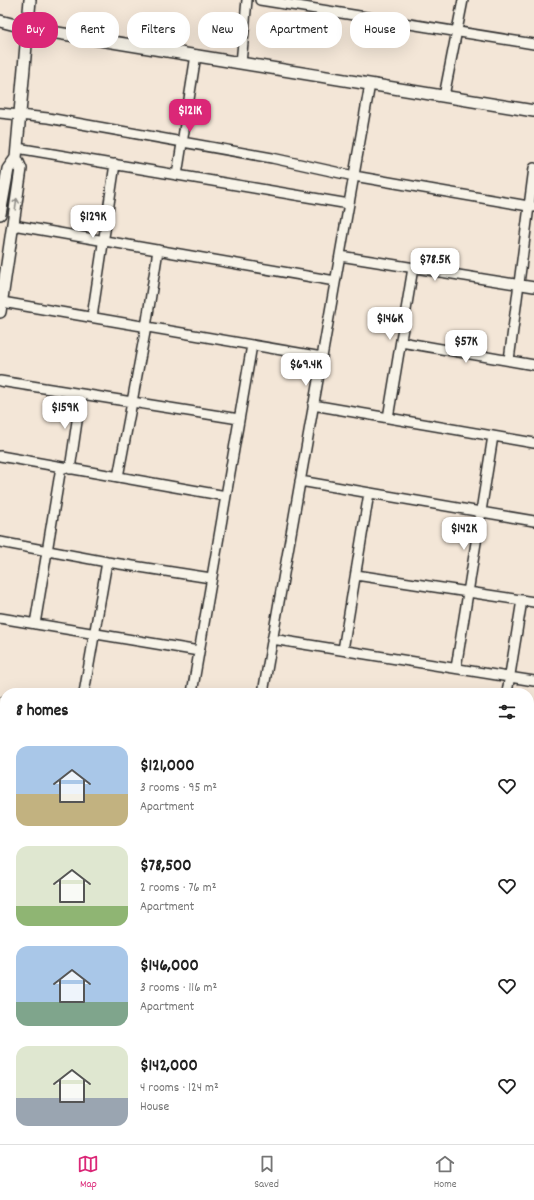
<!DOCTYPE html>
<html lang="en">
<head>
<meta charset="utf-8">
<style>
  :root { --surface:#fff; --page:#f6f6f6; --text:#222; --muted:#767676; --line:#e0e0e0; --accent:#db2777 }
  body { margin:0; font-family:Dekko,sans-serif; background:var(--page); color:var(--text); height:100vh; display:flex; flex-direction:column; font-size:15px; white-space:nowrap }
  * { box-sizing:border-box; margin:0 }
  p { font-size:13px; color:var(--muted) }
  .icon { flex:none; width:22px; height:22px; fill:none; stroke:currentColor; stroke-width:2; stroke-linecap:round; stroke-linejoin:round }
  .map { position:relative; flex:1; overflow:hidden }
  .details { position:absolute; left:0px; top:688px; width:534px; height:456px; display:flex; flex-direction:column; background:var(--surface); border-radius:16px 16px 0 0; box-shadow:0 4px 16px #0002 }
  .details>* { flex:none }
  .guide { position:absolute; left:12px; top:12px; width:510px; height:36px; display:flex; gap:8px }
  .price { position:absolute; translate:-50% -34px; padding:0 9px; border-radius:8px; background:#fff; color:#222; font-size:13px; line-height:26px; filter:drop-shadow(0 1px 2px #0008) }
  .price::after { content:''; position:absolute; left:50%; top:24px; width:12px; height:9px; margin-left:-6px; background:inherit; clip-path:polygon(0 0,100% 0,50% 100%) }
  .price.on { background:var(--accent); color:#fff }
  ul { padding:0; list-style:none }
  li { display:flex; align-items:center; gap:12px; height:100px; padding:0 16px }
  li span { display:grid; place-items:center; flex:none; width:112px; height:80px; border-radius:12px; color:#555 }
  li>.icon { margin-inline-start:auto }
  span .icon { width:48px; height:48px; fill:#fffc; stroke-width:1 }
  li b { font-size:17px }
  h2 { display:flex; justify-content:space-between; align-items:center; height:48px; padding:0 16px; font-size:17px }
  .pill { padding:0 14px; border-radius:16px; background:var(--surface); box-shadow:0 4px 16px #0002; font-size:14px; line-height:36px }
  .pill.on { background:var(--accent); color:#fff }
  .menu { display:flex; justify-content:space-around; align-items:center; height:56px; border-top:1px solid var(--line); background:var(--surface); font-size:11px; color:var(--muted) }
  .menu a { display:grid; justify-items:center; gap:2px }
  .menu .on { color:var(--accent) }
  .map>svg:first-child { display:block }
</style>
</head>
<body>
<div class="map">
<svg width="534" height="1144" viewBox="0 0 534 1144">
  <rect width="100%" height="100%" fill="#f3e6d7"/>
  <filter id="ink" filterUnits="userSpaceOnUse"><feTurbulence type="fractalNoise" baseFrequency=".025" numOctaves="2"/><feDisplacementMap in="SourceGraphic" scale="8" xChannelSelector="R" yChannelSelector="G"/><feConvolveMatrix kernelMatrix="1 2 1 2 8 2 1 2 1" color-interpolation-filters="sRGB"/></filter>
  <g filter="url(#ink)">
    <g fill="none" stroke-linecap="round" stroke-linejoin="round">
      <defs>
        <path id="minor" d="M260,0L534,44
          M241,63L247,0
          M444,96L463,0
          M0,113L48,118L272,158L354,176L534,207
          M17,148L349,204
          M177,175L196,55
          M13,225L335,281
          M340,256L534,287
          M2,302L322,357
          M92,317L115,164
          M401,342L534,365
          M509,360L534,168
          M0,381L239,419
          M313,405L534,443
          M388,418L413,268
          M0,456L226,496
          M70,469L81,394
          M118,477L146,327L158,250
          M300,481L534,521
          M0,542L107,562L211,578
          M356,575L534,602
          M0,618L199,651
          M35,624L61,467
          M272,639L534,681
          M343,650L369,493
          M456,668L493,436
          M84,693L107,562
          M192,693L252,345
          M263,693L370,84
          M507,693L522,600
          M0,702L5,703
          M529,757L534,758
          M0,777L5,778
          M0,842L5,814
          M529,843L534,844
          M0,859L5,861
          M529,920H534
          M0,926L5,927
          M529,1004L534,1005
          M0,1059L5,1021
          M323,1139L327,1144
          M87,1144L88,1139"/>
        <path id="tertiary" d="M0,21L27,28L534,111
          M0,214L8,169L16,158
          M0,312L21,169L16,158L30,0"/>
      </defs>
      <use href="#minor" stroke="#2b2b2b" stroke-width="12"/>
      <use href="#tertiary" stroke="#2b2b2b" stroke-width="14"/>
      <use href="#minor" stroke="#f7f3e8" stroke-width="9"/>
      <use href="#tertiary" stroke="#f7f3e8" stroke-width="11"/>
    </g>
    <defs><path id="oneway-shaft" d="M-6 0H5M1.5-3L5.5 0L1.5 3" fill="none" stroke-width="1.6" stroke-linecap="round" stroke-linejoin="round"/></defs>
    <use stroke="#918f8a" href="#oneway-shaft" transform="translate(16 204) rotate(-82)"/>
  </g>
</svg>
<b class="price on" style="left:190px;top:133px">$121K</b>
<b class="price" style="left:93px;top:239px">$129K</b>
<b class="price" style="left:435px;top:282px">$78.5K</b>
<b class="price" style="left:390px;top:341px">$146K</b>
<b class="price" style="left:466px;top:364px">$57K</b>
<b class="price" style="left:306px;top:387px">$69.4K</b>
<b class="price" style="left:65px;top:430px">$159K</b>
<b class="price" style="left:464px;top:551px">$142K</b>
<div class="guide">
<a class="pill on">Buy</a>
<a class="pill">Rent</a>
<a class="pill">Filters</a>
<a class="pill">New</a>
<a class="pill">Apartment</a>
<a class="pill">House</a>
</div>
<section class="details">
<h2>8 homes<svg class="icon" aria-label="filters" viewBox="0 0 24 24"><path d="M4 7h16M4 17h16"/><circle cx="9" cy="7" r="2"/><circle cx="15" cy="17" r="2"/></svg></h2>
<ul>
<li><span style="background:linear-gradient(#a9c7e8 60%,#c2b280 0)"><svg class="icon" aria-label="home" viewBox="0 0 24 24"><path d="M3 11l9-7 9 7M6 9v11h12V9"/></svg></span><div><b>$121,000</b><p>3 rooms · 95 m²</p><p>Apartment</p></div><svg class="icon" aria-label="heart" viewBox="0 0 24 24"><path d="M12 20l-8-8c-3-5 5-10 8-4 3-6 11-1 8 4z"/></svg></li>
<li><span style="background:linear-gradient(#dfe7d0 75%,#8fb573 0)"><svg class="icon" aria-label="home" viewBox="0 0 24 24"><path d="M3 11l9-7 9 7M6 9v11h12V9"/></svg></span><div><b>$78,500</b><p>2 rooms · 76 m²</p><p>Apartment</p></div><svg class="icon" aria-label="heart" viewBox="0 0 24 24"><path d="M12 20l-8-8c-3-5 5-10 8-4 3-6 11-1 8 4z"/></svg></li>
<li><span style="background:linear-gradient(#a9c7e8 70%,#7fa58c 0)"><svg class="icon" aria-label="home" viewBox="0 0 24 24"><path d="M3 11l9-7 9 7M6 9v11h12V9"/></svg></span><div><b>$146,000</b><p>3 rooms · 116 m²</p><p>Apartment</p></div><svg class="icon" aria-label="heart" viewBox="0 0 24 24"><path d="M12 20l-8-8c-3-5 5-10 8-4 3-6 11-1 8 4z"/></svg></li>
<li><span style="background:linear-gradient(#dfe7d0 65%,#9aa5b1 0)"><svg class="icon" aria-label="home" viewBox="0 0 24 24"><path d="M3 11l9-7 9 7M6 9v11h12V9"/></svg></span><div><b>$142,000</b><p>4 rooms · 124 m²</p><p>House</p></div><svg class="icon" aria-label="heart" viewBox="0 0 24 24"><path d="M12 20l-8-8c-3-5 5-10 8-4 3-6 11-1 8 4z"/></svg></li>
</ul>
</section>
</div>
<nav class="menu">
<a class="on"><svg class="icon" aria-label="map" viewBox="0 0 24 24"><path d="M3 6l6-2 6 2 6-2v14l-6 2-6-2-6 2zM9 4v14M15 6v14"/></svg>Map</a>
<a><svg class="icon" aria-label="saved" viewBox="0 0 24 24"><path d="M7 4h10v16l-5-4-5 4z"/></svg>Saved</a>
<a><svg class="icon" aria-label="home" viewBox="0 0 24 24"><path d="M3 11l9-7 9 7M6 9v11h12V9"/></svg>Home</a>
</nav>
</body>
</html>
